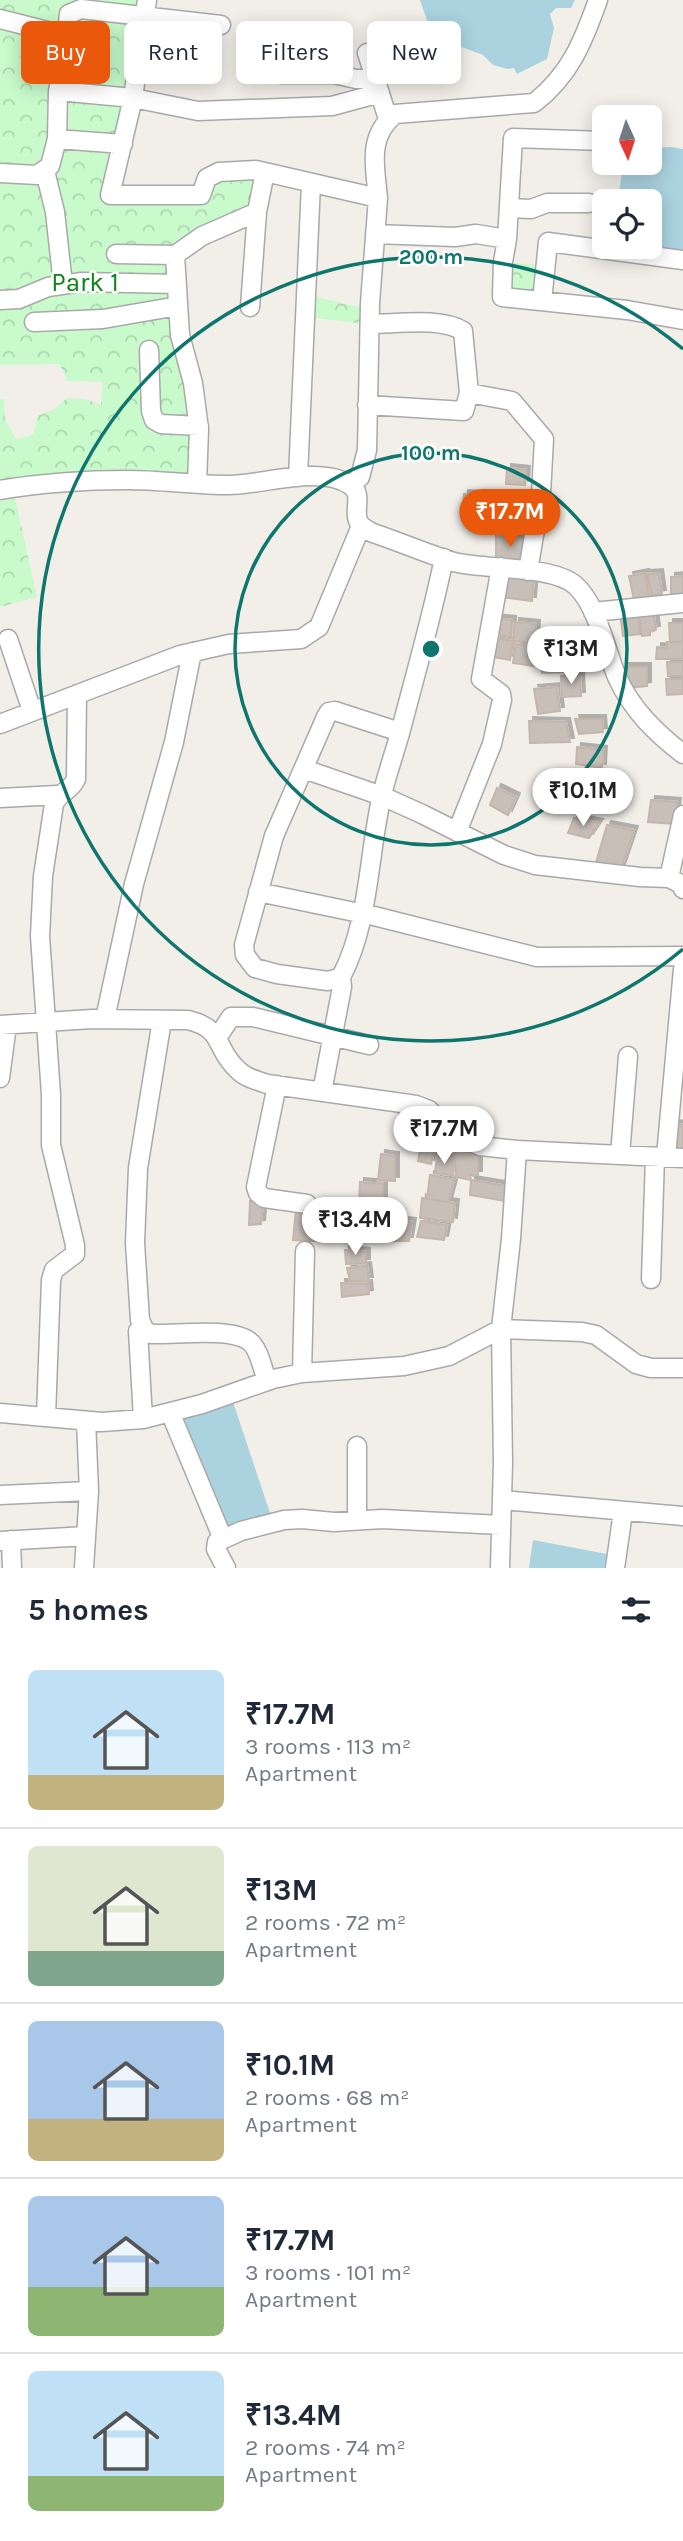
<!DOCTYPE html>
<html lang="en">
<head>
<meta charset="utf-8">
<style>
  :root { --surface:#fff; --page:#f6f6f7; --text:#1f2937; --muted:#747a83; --line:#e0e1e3; --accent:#ea580c }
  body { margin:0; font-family:Karla,sans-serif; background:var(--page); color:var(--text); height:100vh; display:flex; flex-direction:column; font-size:26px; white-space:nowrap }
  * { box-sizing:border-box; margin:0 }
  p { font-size:23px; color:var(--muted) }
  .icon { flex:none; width:38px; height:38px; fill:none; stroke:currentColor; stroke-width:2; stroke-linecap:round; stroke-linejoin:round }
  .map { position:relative; height:1568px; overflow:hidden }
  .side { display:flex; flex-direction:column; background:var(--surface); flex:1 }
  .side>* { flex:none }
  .hud { position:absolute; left:21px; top:21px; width:642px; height:63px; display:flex; gap:14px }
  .needle { width:46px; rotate:177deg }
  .tools { position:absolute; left:592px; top:105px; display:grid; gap:14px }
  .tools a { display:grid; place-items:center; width:70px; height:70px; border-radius:10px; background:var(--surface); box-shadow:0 4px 18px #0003; font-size:35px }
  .price { position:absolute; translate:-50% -60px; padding:0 16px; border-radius:24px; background:#fff; color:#222; font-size:23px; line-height:46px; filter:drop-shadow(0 2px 4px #0008) }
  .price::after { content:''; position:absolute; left:50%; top:42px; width:21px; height:16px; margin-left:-10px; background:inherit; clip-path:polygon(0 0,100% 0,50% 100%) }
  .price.active { background:var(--accent); color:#fff }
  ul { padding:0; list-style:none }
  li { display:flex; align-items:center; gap:21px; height:175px; padding:0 28px }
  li+li { border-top:2px solid var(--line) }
  li span { display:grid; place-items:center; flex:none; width:196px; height:140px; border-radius:10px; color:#555 }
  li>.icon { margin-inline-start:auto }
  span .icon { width:84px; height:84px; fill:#fffc; stroke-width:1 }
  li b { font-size:30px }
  h2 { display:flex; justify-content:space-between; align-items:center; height:84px; padding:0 28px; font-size:30px }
  .pill { padding:0 24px; border-radius:10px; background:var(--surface); box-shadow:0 4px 18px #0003; font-size:24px; line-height:63px }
  .pill.active { background:var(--accent); color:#fff }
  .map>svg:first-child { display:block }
</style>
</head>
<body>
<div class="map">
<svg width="683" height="1568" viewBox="0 0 683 1568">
  <defs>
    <pattern id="park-crowns" width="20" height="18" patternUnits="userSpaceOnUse" patternTransform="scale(1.75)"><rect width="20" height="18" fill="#c8facc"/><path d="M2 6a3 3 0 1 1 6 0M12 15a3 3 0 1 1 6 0" fill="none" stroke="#acd6af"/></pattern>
    <filter id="shadow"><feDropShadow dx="4" dy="-4" stdDeviation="0" flood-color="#0004"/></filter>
  </defs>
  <rect width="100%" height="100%" fill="#f2efe9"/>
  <path fill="url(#park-crowns)" d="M0,0H142L105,198L203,203L212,181L222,179L241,182L259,175L252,209L181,244L193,476L0,486V399H4L5,419L16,439L33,435L38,415L53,410L67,398L85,399L101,405L103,382L68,381L59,364L0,365Z
    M503,262L543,265L542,301L502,297Z
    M308,295L367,309L365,324L307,317Z
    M15,498L37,597L0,607V501Z"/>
  <path fill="#aad3df" d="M420,0H575L571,8H556L550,14L554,28L547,59L517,74L514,68L508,69L493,65L483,55L438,38L428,23Z
    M671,147L683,149V257L649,247V201H618L623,164L649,163V148Z
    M232,1399L271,1516L221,1534L170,1423Z
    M533,1540L607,1554L604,1568H529Z"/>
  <path fill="#c7bfb8" stroke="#c4b6ab" stroke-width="2" filter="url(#shadow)" d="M507,468L526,470L525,485L506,484Z
    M464,494L483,495L482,515L462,514Z
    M499,506L531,508V522L499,521Z
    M496,536L526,541L524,560L496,559Z
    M645,573L650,601L635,604L629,576Z
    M659,573L662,594L652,596L647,574Z
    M502,574L534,576L532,601L501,597Z
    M683,576V595H671V577Z
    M653,608L656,630L650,631V635L642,636L638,610Z
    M620,613H638L640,634L623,636Z
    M493,618L512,620L511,637L491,634Z
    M515,622L536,624L535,643L513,641Z
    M669,623H683V641L670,642Z
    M490,637L513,641L510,660L487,656Z
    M588,641L595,664L571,667L565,645Z
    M667,642H683V659H656L657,647L667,648Z
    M516,644L536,647L534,666L513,663Z
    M562,646L566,672L542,673L538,648Z
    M667,662H683V676H668Z
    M625,667H647V686L628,688Z
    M561,676H580L581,696L562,697Z
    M666,679H683V694L667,695Z
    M557,687L560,711L538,714L534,689Z
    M575,719H602L603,732L579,734Z
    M529,721L566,722L570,742L530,743Z
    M577,747L603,750L602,768L576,764Z
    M573,776L597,781L592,803L568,798Z
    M497,788L516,797L508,815L490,805Z
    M651,800L677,802L674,824L648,822Z
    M574,818L599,823L589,838L568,833Z
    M607,825L634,830L620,871L595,866Z
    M399,1111L421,1113L420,1139L398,1138Z
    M426,1117L437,1136L431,1164L418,1161Z
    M674,1124L683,1125V1150L672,1149Z
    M454,1150L478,1153V1175H470L471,1180L456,1177Z
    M381,1154L395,1156V1181L378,1180Z
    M437,1156L452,1159L453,1175L435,1173Z
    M430,1175L454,1180L448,1202L427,1199Z
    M471,1180L508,1186L506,1201L470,1195Z
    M360,1182L383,1184V1204H359Z
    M422,1198L455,1203L453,1222L420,1218Z
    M250,1201H263L261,1224L249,1225Z
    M296,1209L313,1211L310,1241L293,1240Z
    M312,1216L328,1217L324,1241H310Z
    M393,1220L412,1222L409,1241H392Z
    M421,1221L447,1225L444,1240L417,1237Z
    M345,1250L366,1252V1263L346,1264Z
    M367,1266L369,1281H350L347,1268Z
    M341,1283L368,1284L369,1294L342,1297Z"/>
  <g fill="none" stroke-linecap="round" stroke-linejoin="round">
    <defs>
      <path id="minor" d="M147,0L133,98L110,195H201L207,178L219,172L256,170L378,198C375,166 367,137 395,114L534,103C570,75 583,42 598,0
        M0,19L67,36
        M367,53L388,119
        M281,74H334L356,79H376
        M58,91L133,98L198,111L332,106L380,93
        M57,139L123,144
        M45,171L55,212L63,285
        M0,173L37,175L50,166L57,139L58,91L63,67L69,14L81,9L221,25
        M509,208L531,209L547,203H589
        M375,234L455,237L476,234L507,239L503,262L502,297L627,310L683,320
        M507,239L513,138L604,141
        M116,254L175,255
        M0,300L19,299L48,287L82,282L177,284
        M542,301L548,242L683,260
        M250,307L257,212L265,172
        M34,322L103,319L178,306
        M370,324C397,324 440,317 463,331L469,393
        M149,350L151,411L154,420L161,424L199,426
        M367,405L464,411L469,393L512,401L544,439L541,494L528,571
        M298,477L311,183
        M197,483L199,429L193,383L180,335L175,255L202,236L257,212
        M351,485L360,477L367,450L370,303L378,198
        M0,490C41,483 85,480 128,480C161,480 195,485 229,485C262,485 320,465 350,485C365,494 351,513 360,524C363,528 369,531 373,533C400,542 427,554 454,562C484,570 551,565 575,585C597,604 606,651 617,677C632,710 655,732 683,754
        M593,612L683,603
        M8,639L32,711
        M0,724L180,655L229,644L301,639L319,627L361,526
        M400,732L335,711L329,712L326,717L274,836L244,945L245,955L255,968L277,974L328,981L341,977C370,922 368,855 382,795C388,769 398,744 404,718C418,665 433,612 444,558
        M304,769L382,796L422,814L504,855L535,865L640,877L669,878L681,884L683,889
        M0,798L57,795
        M457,832L492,744L502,700L501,694L481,679L501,567
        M669,878L683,815
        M258,892L374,916L537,957L683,956
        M105,1019L134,884L174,742L192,652
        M162,1020L138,1168L135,1243L140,1320L144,1329L151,1334C176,1335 230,1327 249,1341C259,1348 263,1370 267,1381
        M0,1025L92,1019L188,1020C225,1029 214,1048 237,1069C245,1078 256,1080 267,1084L416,1105L429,1110L453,1134L480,1146L517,1150L683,1158
        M217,1038L231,1017H253L369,1045
        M0,1078L7,1025
        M277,1085L256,1187L258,1193L264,1198L307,1204
        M322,1092L342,987L341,977
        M620,1155L628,1056
        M666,1156L683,969
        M651,1279L655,1157
        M138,1331L143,1419
        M302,1373L305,1251
        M170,1412L223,1539
        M0,1413L102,1422L143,1419L202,1404L273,1379L302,1373L404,1366L449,1356L501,1329L582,1332L596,1335L636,1364L651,1368H683
        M46,1416L51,1280L54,1270L75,1254V1245L51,1145V1095L40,936L43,876L54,804C59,792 71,791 76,779L77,694
        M0,1495L89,1491
        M502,1500L683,1516
        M357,1520V1446
        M11,1540L12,1568
        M0,1541L86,1536
        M84,1568L89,1491L86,1421
        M226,1568L216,1549L217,1542L241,1531L284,1520L302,1519L334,1522L382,1519L501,1525
        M500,1568L503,1463L501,1329L511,1239L517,1150
        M615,1568L623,1512"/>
    </defs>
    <use href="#minor" stroke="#a9a9a9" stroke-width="21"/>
    <use href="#minor" stroke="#fff" stroke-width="18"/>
  </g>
  <g fill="none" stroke="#0f766e" stroke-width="3.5">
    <circle cx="431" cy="649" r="196"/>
    <path d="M683 949A392 392 0 1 1 683 349"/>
  </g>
  <g text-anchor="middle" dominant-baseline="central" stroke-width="5" stroke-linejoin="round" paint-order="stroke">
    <g font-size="26" fill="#0c8416" stroke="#fff">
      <text x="85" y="282">Park 1</text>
    </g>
  </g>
  <circle cx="431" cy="649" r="10" fill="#0f766e" stroke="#fff" stroke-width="3.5"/>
  <g font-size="21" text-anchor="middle" font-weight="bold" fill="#0f766e" stroke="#fff" stroke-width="5" stroke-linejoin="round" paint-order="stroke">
    <text x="431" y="264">200 m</text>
    <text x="431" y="460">100 m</text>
  </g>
</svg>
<div class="tools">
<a><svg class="needle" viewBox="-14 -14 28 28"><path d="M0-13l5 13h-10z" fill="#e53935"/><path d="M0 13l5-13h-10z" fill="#747a83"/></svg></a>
<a><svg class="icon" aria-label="locate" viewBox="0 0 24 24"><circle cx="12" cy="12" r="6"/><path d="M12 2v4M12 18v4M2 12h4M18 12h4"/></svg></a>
</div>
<b class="price active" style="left:510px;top:549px">₹17.7M</b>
<b class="price" style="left:571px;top:686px">₹13M</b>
<b class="price" style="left:583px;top:828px">₹10.1M</b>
<b class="price" style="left:444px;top:1166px">₹17.7M</b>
<b class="price" style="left:355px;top:1257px">₹13.4M</b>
<div class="hud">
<a class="pill active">Buy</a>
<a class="pill">Rent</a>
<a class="pill">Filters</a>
<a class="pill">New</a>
</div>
</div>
<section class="side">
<h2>5 homes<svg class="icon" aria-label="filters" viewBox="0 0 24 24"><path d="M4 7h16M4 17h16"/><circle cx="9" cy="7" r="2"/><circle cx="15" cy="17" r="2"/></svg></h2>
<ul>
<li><span style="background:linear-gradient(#bfe0f5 75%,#c2b280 0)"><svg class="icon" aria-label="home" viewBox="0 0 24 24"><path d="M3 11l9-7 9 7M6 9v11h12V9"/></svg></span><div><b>₹17.7M</b><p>3 rooms · 113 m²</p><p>Apartment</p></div></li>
<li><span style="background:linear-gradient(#dfe7d0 75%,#7fa58c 0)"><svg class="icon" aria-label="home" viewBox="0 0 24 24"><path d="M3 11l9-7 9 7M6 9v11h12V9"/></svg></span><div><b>₹13M</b><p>2 rooms · 72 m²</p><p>Apartment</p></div></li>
<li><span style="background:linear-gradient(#a9c7e8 70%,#c2b280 0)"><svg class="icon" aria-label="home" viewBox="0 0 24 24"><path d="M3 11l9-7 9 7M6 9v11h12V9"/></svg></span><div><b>₹10.1M</b><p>2 rooms · 68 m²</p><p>Apartment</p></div></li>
<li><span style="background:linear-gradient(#a9c7e8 65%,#8fb573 0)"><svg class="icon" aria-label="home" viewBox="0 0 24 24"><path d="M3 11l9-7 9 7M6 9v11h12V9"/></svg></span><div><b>₹17.7M</b><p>3 rooms · 101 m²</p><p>Apartment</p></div></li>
<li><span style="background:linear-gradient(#bfe0f5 75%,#8fb573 0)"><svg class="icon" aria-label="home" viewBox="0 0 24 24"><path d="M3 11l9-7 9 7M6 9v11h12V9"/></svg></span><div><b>₹13.4M</b><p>2 rooms · 74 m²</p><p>Apartment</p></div></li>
</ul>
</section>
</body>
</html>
